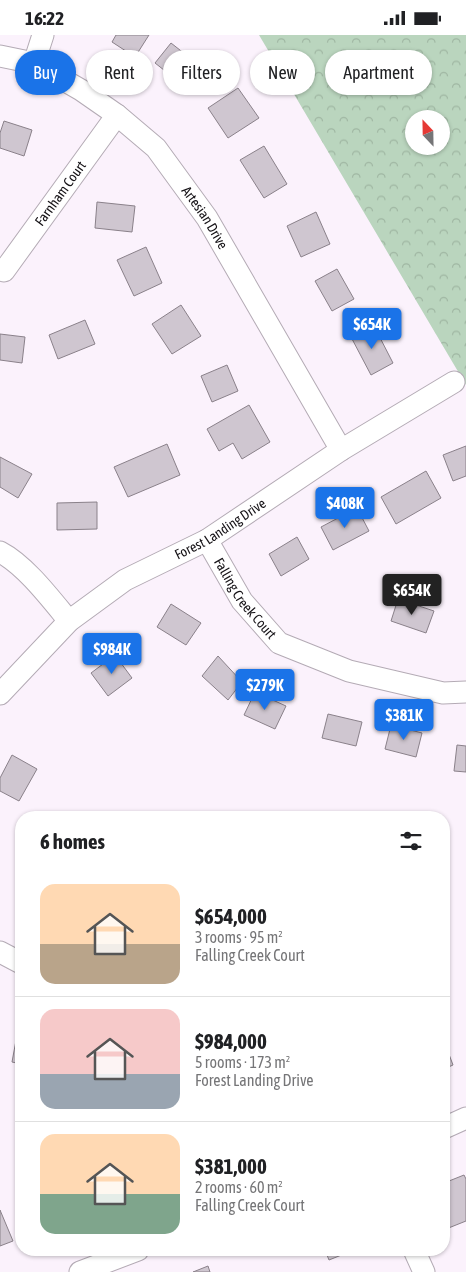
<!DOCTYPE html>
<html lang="en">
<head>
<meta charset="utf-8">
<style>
  :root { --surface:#fff; --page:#f6f6f6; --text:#202124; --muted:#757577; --line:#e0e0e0; --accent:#1a73e8 }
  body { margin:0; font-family:"Asap Condensed",sans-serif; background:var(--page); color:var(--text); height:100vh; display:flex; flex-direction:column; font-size:19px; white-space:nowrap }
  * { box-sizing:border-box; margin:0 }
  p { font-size:16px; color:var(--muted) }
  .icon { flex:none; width:28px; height:28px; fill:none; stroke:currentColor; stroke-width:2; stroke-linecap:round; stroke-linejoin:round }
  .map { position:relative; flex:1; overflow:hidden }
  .side { position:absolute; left:15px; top:776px; width:435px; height:445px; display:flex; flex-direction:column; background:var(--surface); border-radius:20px; box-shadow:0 1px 4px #0004 }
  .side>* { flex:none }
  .top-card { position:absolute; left:15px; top:15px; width:436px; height:45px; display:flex; gap:10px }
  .needle { width:32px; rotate:338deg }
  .buttons { position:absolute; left:405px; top:75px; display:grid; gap:10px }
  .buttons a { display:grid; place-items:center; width:45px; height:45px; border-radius:50%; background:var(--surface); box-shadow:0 1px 4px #0004; font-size:25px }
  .price { position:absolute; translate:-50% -42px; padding:0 11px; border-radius:5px; background:var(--accent); color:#fff; font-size:16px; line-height:32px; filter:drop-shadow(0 1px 2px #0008) }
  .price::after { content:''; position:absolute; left:50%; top:30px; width:15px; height:11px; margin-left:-8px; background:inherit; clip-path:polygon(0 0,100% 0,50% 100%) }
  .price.on { background:#222; color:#fff }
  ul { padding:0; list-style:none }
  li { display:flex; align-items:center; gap:15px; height:125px; padding:0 25px }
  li+li { border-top:1px solid var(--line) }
  li span { display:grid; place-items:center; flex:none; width:140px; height:100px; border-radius:15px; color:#555 }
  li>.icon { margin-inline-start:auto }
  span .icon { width:60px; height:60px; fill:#fffc; stroke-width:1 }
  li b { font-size:21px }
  h2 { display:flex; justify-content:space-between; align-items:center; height:60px; padding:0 25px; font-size:21px }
  .pill { padding:0 18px; border-radius:22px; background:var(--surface); box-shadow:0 1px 4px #0004; font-size:18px; line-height:45px }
  .pill.on { background:var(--accent); color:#fff }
  .status { display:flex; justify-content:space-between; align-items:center; height:35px; padding:0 25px; background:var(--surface); direction:ltr }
  .status svg { height:14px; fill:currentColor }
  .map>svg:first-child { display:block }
</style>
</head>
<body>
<div class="status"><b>16:22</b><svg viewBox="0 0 49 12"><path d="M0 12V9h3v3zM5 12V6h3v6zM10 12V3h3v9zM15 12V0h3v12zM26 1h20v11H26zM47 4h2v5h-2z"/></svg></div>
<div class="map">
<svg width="466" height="1237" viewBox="0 0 466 1237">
  <defs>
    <pattern id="forest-crowns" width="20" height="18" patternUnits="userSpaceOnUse" patternTransform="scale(1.25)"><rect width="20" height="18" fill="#bad5be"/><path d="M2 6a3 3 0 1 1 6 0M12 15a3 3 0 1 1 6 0" fill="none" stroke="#9fb6a2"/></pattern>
  </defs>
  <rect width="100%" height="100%" fill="#fbf2fc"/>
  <path fill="url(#forest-crowns)" fill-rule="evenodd" d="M259,0H466V350ZM414,84H441V111H414Z"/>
  <path fill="#cfc6d0" stroke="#8a818a" d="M116,0H149L135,22L112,7Z
    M171,8L199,30L183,50L155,28Z
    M238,53L259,83L228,103L208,73Z
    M4,86L32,95L24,121L0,113V98Z
    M264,111L287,149L264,163L240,125Z
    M97,167L135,171L132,197L95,193Z
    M316,177L330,209L301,222L287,191Z
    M146,212L162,248L134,261L117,225Z
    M337,234L354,264L332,276L315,246Z
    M181,270L201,301L172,319L152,289Z
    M85,285L95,309L58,324L49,300Z
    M374,291L393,328L371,340L351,302Z
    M0,299L25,302L22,328L0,325Z
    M227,330L238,356L212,367L201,341Z
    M249,370L270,407L242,424L233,408L219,416L207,394Z
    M167,409L180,440L128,462L114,432Z
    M466,411V441L453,446L443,420Z
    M0,422L32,439L18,463L0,452Z
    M426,436L441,463L396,489L381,462Z
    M97,467V494L57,495V468Z
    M357,473L369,496L333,515L321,492Z
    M297,502L309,524L281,541L269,519Z
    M398,564L434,576L426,598L391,586Z
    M171,569L201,588L186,610L157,592Z
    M115,620L132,643L108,661L91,638Z
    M218,621L242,647L228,665L202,641Z
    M255,657L286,671L275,694L244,680Z
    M328,679L362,687L356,711L322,703Z
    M391,690L422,698L416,722L385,714Z
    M457,710L466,711V737L454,736Z
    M12,720L37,734L19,766L0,756V743Z
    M17,1000H21V1029L12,1027Z
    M444,1006L453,1030L444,1034Z
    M464,1140L466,1144V1186L446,1194L444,1188V1148Z
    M0,1175L13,1206L0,1211Z
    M325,1215H354L329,1225Z
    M208,1231L210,1237H193Z"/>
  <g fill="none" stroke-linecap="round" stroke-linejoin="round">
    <defs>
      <g id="minor">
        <path id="s1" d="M0,21L34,28L81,55L117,80L156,113L207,183L341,415"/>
        <path d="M34,28L43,0"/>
        <path id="s2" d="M4,236L117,80"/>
        <path id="s3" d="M207,505L242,566L279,608L349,636L443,658L466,657"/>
        <path d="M0,517C25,530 50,563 69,586"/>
        <path id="s4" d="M0,659L69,586L125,545L207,505L341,415L454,347"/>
        <path d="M0,917L21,928"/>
        <path d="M444,1093L466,1083"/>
        <path d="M414,1215L424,1237"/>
        <path d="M80,1237L138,1215"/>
      </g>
    </defs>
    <use href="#minor" stroke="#b4abb5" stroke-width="23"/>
    <use href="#minor" stroke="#fff" stroke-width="21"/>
  </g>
  <g text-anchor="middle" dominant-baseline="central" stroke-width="5" stroke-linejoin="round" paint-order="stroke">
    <g font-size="14" fill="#141115" stroke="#fbf2fc">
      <text stroke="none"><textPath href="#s2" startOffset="96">Farnham Court</textPath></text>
      <text stroke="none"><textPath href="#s1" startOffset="269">Artesian Drive</textPath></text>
      <text stroke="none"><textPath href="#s4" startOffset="278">Forest Landing Drive</textPath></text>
      <text stroke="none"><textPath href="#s3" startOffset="70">Falling Creek Court</textPath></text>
    </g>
  </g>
</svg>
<div class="buttons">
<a><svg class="needle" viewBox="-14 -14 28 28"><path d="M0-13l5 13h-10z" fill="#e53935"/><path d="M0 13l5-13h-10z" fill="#757577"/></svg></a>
</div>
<b class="price" style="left:372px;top:315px">$654K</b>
<b class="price" style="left:345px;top:494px">$408K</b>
<b class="price on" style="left:412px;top:581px">$654K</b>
<b class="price" style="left:112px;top:640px">$984K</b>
<b class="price" style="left:265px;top:676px">$279K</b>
<b class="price" style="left:404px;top:706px">$381K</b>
<div class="top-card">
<a class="pill on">Buy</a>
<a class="pill">Rent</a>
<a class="pill">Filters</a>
<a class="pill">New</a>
<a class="pill">Apartment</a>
</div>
<section class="side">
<h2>6 homes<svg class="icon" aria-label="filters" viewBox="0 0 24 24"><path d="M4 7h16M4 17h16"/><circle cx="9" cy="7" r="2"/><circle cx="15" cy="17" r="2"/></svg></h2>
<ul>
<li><span style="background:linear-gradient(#ffd9b3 60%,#b9a48a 0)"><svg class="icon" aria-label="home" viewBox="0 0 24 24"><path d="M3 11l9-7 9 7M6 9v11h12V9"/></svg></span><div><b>$654,000</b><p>3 rooms · 95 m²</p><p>Falling Creek Court</p></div></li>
<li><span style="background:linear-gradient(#f6c9c9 65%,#9aa5b1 0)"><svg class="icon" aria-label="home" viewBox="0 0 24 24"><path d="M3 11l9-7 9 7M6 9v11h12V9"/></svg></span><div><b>$984,000</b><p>5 rooms · 173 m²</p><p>Forest Landing Drive</p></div></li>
<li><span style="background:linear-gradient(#ffd9b3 60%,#7fa58c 0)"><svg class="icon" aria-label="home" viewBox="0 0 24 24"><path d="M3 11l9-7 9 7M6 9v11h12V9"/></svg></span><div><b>$381,000</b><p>2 rooms · 60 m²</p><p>Falling Creek Court</p></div></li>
</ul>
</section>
</div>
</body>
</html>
